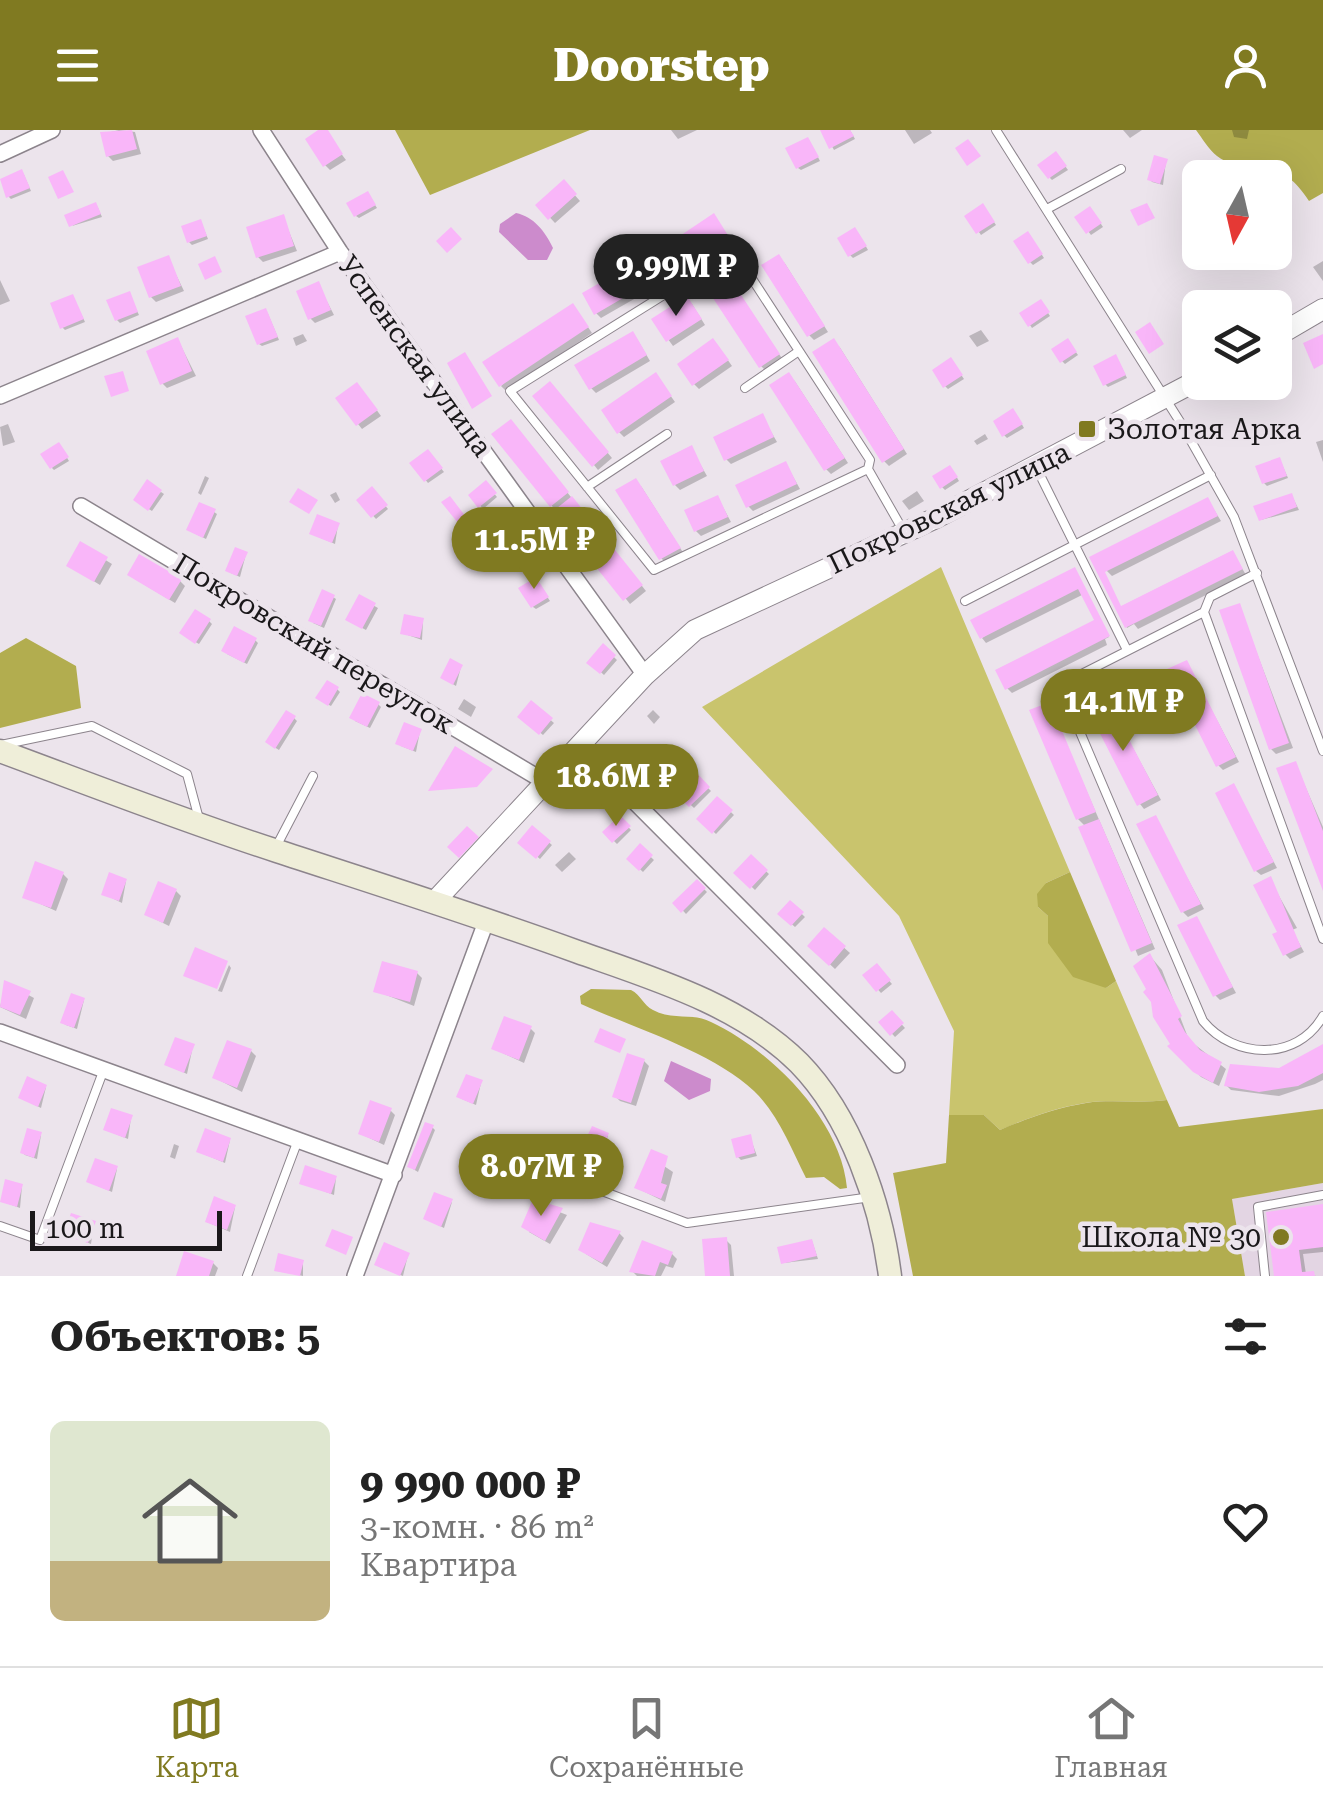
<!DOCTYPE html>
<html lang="ru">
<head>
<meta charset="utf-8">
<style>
  :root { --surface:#fff; --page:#f6f6f6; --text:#222; --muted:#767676; --line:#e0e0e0; --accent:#807a21 }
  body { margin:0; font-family:"Roboto Serif",serif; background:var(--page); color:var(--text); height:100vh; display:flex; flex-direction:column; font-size:38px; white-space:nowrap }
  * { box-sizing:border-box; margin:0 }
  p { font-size:32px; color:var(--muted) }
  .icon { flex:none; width:55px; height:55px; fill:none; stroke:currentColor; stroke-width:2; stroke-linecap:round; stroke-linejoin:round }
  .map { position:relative; height:1146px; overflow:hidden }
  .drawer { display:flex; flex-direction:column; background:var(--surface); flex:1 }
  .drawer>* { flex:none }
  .needle { width:65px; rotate:188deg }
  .buttons { position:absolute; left:1182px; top:30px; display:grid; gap:20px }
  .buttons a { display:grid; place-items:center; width:110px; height:110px; border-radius:15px; background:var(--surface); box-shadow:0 10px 40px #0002; font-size:50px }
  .scale { position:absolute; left:30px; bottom:25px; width:192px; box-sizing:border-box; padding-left:10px; border:5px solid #1a181a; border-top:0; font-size:28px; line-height:35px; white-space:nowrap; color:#1a181a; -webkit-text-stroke:8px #ece4ec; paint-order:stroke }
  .price { position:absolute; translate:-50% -85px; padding:0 22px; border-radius:35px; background:var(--accent); color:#fff; font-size:32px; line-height:65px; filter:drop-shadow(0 2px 5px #0008) }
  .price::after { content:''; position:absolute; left:50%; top:60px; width:30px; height:22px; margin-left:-15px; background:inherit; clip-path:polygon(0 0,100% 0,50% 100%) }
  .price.current { background:#222; color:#fff }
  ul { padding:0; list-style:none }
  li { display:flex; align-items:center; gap:30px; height:250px; padding:0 50px }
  li span { display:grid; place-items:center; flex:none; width:280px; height:200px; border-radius:15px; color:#555 }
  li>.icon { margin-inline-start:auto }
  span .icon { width:120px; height:120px; fill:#fffc; stroke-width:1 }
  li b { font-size:42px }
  h2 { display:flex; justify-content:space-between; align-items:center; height:120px; padding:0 50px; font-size:42px }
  header { display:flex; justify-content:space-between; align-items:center; height:130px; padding:0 50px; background:var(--accent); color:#fff; font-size:45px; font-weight:800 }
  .tabs { display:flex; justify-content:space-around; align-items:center; height:140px; border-top:2px solid var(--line); background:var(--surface); font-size:28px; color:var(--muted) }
  .tabs a { display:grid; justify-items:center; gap:5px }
  .tabs .current { color:var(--accent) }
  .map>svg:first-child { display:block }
</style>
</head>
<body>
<header><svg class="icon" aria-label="menu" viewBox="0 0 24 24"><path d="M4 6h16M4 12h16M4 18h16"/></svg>Doorstep<svg class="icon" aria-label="person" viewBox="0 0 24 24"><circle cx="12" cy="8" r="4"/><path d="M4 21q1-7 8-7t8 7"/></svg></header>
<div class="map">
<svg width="1323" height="1146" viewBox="0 0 1323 1146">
  <rect width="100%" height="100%" fill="#ece4ec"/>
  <path fill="#e3d5e3" d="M1323,1053V1146H1245L1232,1069Z"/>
  <path fill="#c9c46d" d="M941,437L1070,742L1046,753L1038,777L1048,786L1051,799L1106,858L1116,851L1167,970C1138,974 1112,969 1085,973C1055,978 1028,988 1000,1000L984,985H949L954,901L899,786L702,577Z"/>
  <path fill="#b2ad4f" d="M395,0H590L430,65Z
    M1196,0H1323V63L1309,71C1277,20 1253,52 1217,26C1209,20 1202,8 1196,0Z
    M26,508L76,536L81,578L0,598V523Z
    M1070,742L1116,851L1106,858L1073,847L1048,813V786L1038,777L1037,764L1046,753Z
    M591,859L631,860C641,865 643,875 653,880C673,891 691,882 711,892C771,920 841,990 847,1058L840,1059L824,1047L806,1048C791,1018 778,984 754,961C713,922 634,898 581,874L580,866Z
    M1167,970L1179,997L1323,979V1053L1232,1069L1245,1146H913L893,1043L946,1033L949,985H984L1000,1000C1028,988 1056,978 1086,973C1112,969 1138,974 1167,970Z"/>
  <path fill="#cc8bcc" d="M516,83C534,87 545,101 553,118L547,130H528L499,102L500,94Z
    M671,931L711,949L710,961L689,970L664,951Z"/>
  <path fill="#0003" d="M119,0L135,2L141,24L113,31L108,26L103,4Z
    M323,0L346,30L330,40L325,35Z
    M671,0H697L678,9Z
    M823,0H850L855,9L834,20Z
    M905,0H930L932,3L914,14Z
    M1123,0H1142L1130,8Z
    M1232,0H1249L1247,9L1234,7Z
    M810,12L820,31L801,40L798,38Z
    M1056,24L1068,40L1052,50L1050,48Z
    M1166,31L1163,55L1152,52L1150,49Z
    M24,45L31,61L11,69L8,66Z
    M564,53L580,71L555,93L538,75Z
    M370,67L377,78L359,88L356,86Z
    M98,78L102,87L72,96Z
    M985,79L996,95L981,105L968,86Z
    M1093,82L1103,97L1091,105L1078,88Z
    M283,87L297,121L263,132L258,127Z
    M1278,89L1291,106L1280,114L1275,108Z
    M201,92L208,109L192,115L189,112Z
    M718,92L732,112L669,154L650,129Z
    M858,103L868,120L853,128L850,125Z
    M1030,107L1044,128L1033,135L1030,132Z
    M168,128L184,161L156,172L151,167Z
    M1323,131V151L1313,137Z
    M784,132L828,202L814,210L809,205Z
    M639,133L655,157L601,188L596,183Z
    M0,150L10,171L0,175Z
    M730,150L783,230L766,241L761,236Z
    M318,154L334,185L315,193L310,188Z
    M129,164L139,185L120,193L117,190Z
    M73,167L85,192L65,200L62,197Z
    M692,174L705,195L673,216L654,190Z
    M1043,175L1050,186L1032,198L1030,195Z
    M577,181L592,203L506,261L501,256Z
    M268,184L279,210L262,216L259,214Z
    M981,200L989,211L977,217L969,206Z
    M303,204L307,211L296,216L293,208Z
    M637,209L650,231L596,263L591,258Z
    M178,210L196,246L167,258L162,253Z
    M1070,214L1078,225L1065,234L1062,231Z
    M718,216L732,236L699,259L694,254Z
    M839,216L907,324L889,336L884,331Z
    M1118,230L1127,248L1108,257L1105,254Z
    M953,233L964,249L948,259L945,256Z
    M794,250L848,333L831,344L826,339Z
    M660,251L675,272L624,307L619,302Z
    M554,259L612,328L598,340L594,335Z
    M362,260L381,286L362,299L358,294Z
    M1016,284L1024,298L1007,308L1004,305Z
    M762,286L777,312L731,334L726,329Z
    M8,294L15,312L3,316L0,297Z
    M515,297L646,461L630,474L552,376Z
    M985,304L988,309L977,315L974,311Z
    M1323,310V332L1316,312Z
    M61,318L69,331L54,340L52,338Z
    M691,318L707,346L680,360L675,355Z
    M428,322L444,342L428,353L413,334Z
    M1280,330L1288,348L1267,356L1264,353Z
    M786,334L800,359L753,381L748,376Z
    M953,341L959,351L945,360L942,357Z
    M205,346L209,348L201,365L198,363Z
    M486,354L497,367L483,379L471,365Z
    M641,356L684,424L666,433L661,428Z
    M372,359L388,379L376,389L359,370Z
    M917,361L924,371L909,380L902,371Z
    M161,362L164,364L152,381L139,373Z
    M336,362L340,370L335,373L330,365Z
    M1292,366L1299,380L1261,390Z
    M718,368L731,392L701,406L696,401Z
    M1208,370L1221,391L1112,446L1100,434L1121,479L1233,423L1246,445L1138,499L1134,494L1127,498L1092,428Z
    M214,382L217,384L206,409L192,402Z
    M338,395L335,414L312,404Z
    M493,396L505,412L490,423L478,408Z
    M81,415L112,434L100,455L69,436Z
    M246,424L240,447L231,443Z
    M1074,440L1109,507L1105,509L1107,515L1012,563L1007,558L1098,491L1084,464L986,513L982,508Z
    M135,449L180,451L185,456L175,473Z
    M538,453L550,471L536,479L533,477Z
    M333,467L336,469L324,498L313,493Z
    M360,468L378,478L366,500L351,492Z
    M1239,476L1293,618L1276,624L1271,619Z
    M209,491L212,494L199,514L185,506Z
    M423,491L422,510L402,503Z
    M255,510L258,513L247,534L227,524Z
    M603,517L617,530L604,545L590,532Z
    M1187,533L1239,632L1223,640L1218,635Z
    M461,537L456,556L446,550Z
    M337,559L340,562L331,576L321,571Z
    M464,569L476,577L471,587L458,579Z
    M378,574L381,577L370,598L355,591Z
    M532,574L554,593L543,605L521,587Z
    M1049,574L1155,819L1138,826L1086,697L1078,689Z
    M1109,574L1161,670L1144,679L1140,674Z
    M653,580L660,587L654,594L647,586Z
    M294,588L297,591L279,620L271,615Z
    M420,601L416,622L401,616Z
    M1295,633L1323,697V755Z
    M695,645L711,661L694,678L677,662Z
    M1234,656L1277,738L1261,745L1256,741Z
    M718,670L734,685L716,704L700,689Z
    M620,688L631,700L617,714L605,702Z
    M1155,688L1204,779L1188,787L1183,782Z
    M532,698L552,715L540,729L520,712Z
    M640,717L654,730L643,742L629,729Z
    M569,722L576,729L562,742L555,735Z
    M751,727L769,744L755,760L737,743Z
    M63,744L68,749L56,781L25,767Z
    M1270,750L1297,798L1292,800L1304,822L1290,829L1285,824Z
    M126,751L122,773L104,764Z
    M697,752L707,762L686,784L676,773Z
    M176,761L181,766L169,796L147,785Z
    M790,773L805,787L795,797L780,784Z
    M1196,789L1236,863L1220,870L1215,865Z
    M824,800L850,823L835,839L810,816Z
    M1150,826L1162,840L1189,910L1226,939L1219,956L1201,947L1171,917Z
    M229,835L231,838L222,862L218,861Z
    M876,836L892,854L881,863L865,845Z
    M417,843L422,848L414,876L376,861Z
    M6,853L34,868L26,889L0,877Z
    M84,870L77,899L66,895L63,893Z
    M892,884L905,898L895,907L882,893Z
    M530,898L535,903L524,933L494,919Z
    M193,916L187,944L167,935Z
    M1323,916V950L1315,954L1279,966L1231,960L1226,955L1279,941Z
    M251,921L256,926L242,962L215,948Z
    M644,931L649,936L636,976L620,971L615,966Z
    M481,953L476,975L462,969Z
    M46,957L41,978L21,968Z
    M390,980L395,985L384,1015L361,1004Z
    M131,988L128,1009L106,1000Z
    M432,997L435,1000L418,1042L413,1039L410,1036Z
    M593,999L608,1006L605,1012L615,1019L609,1034L614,1039L610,1048L578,1032Z
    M41,1005L37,1029L25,1025L22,1022Z
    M750,1007L757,1026L741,1030L738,1027Z
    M230,1010L225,1033L199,1022Z
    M174,1014L179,1016L175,1029L170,1027Z
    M664,1036L673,1042L665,1072L637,1058Z
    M117,1039L112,1062L89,1052Z
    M336,1048L334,1065L302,1053Z
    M22,1056L20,1078L1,1071Z
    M452,1072L444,1098L426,1089Z
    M534,1072L567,1085L550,1114L529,1102Z
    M235,1077L230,1102L207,1092Z
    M1323,1077V1122L1303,1124L1306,1144L1316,1146H1277Z
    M94,1093L91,1114L66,1104Z
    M619,1103L624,1108L607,1137L586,1124Z
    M726,1110L731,1115L734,1146H707Z
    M812,1111L818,1129L783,1133Z
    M672,1124L677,1129L673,1138L666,1136L661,1146H637L632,1141Z
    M408,1125L403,1146L380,1137Z
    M303,1132V1146L277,1140Z
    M213,1133L218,1138L215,1146H178Z"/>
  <path fill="#f9b6f9" d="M132,0L137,19L106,27L100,2Z
    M318,0H328L343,24L323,37L305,9Z
    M820,0H850L854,6L829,19Z
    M808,7L819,27L796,39L785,18Z
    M968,9L981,26L967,36L955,18Z
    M1056,21L1067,36L1048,49L1037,35Z
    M1154,25L1168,29L1160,54L1147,50Z
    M22,39L30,58L6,68L0,49Z
    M63,40L74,62L58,69L48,47Z
    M564,49L577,64L548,90L535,75Z
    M368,61L376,75L354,87L346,73Z
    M96,72L101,84L69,97L64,85Z
    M983,73L995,92L976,104L964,86Z
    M1147,73L1155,88L1138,96L1130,80Z
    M1090,76L1102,93L1086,104L1074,87Z
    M714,83L729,107L662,151L647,128Z
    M284,84L294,116L256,128L246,97Z
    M201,89L207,106L187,113L181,96Z
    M451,97L462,109L447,123L436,111Z
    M855,97L867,116L848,127L837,108Z
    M1028,101L1043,124L1028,134L1013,111Z
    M779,124L825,196L807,207L761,135Z
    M169,125L181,156L149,168L137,137Z
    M215,126L222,142L205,150L198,134Z
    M640,130L652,151L594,185L582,163Z
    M726,142L780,224L759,238L705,156Z
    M319,151L331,180L308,190L296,161Z
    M130,161L138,182L115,191L106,170Z
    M73,164L84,189L60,199L50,173Z
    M687,166L702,189L666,212L651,189Z
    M1041,169L1050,182L1028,197L1019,183Z
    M573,173L589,197L499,257L482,232Z
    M266,178L278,207L257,215L245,186Z
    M1150,192L1164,214L1149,224L1135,202Z
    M633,201L647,225L589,260L574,235Z
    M1323,204V234L1314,239L1303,213Z
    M178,207L192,241L160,255L146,221Z
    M713,208L729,230L692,256L677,234Z
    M834,208L904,319L882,333L812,222Z
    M1068,208L1077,222L1060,233L1051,219Z
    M465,222L492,266L472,279L447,233Z
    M1116,224L1126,245L1103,256L1093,236Z
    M951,227L963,245L943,258L932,240Z
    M123,241L129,261L111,267L104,246Z
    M656,242L672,266L617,304L601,280Z
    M789,242L845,328L824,341L769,255Z
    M550,251L609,322L592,337L532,266Z
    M357,252L378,280L356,296L335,268Z
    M1013,278L1023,294L1002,307L993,291Z
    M763,283L774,307L724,331L713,307Z
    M511,289L569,362L550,377L491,304Z
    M59,312L69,327L50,339L40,324Z
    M692,315L704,341L673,356L660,331Z
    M428,319L443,338L424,352L409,333Z
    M1280,327L1287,346L1262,354L1255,336Z
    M786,331L797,354L746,378L735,355Z
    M950,335L958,347L940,359L932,346Z
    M636,348L681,418L659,430L615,360Z
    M147,349L162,360L148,381L133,370Z
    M486,350L497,363L478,378L468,365Z
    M372,356L388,375L371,388L356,370Z
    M298,358L318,370L309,384L289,372Z
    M1292,363L1297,377L1259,391L1253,376Z
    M718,365L728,387L694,402L684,380Z
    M450,366L466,387L458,393L441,372Z
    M572,366L643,455L623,471L552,382Z
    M1208,367L1218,386L1105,442L1121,476L1233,420L1243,439L1125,498L1089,427Z
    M199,372L216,379L203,408L186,400Z
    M317,384L340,393L332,413L309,404Z
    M493,393L504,408L485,422L474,407Z
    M80,411L108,427L94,452L66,436Z
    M235,417L248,422L237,446L225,441Z
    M139,424L182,449L169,470L127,445Z
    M1075,437L1110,506L1005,560L995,540L1094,490L1078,459L980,509L970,490Z
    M536,447L549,467L531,478L518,458Z
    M322,459L335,465L321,496L308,491Z
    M359,464L376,473L362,499L345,490Z
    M1240,473L1289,613L1269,620L1219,480Z
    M195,479L211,489L195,514L179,503Z
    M404,484L424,488L420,508L400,504Z
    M234,496L257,508L244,533L221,521Z
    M603,513L616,525L600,544L586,533Z
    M450,528L463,535L453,555L440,548Z
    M1187,530L1236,627L1216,637L1167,539Z
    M327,550L339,557L328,576L315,568Z
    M362,563L380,572L367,597L349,588Z
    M531,570L553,588L539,605L517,587Z
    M1109,571L1158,665L1137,676L1089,582Z
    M1050,572L1096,682L1076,690L1029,580Z
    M286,580L296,586L275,619L265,612Z
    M404,592L422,599L413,621L395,614Z
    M455,616L493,639L477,657L428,661Z
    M1296,631L1323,701V761L1276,638Z
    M695,641L710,657L689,677L674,662Z
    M584,650L600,663L589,676L573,663Z
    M1234,653L1274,732L1254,742L1215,663Z
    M717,666L733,680L712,704L696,689Z
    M620,685L631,696L612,713L602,702Z
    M1156,685L1201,774L1181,783L1136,694Z
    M1099,689L1152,813L1131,822L1078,697Z
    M532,695L551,711L536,729L517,713Z
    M467,696L479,707L459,728L447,717Z
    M640,713L653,725L639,741L626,729Z
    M751,724L768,740L750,759L733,743Z
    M35,731L64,742L51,778L22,768Z
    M109,742L127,749L119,771L101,765Z
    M1271,746L1301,817L1283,826L1272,804L1277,802L1253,755Z
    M697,749L706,758L681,783L672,773Z
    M158,751L177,759L163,793L144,785Z
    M790,770L804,782L791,796L777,784Z
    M1197,786L1233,857L1213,867L1177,795Z
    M824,797L846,816L829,836L807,816Z
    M195,817L228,831L217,859L183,846Z
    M1150,823L1182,886L1178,889L1185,902L1200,920L1222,932L1213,953L1193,942L1167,916L1170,914L1153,887L1151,872L1143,862L1146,859L1133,836Z
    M382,831L418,841L410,872L373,862Z
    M877,833L891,850L876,862L862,845Z
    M4,850L31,861L20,885L0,877Z
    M71,863L85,868L74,898L60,893Z
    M892,880L904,893L890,906L878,892Z
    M504,886L532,896L519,930L491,919Z
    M600,898L626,909L620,923L594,912Z
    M175,907L195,914L184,943L164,935Z
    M227,910L252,919L237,958L212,948Z
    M1323,914V943L1298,956L1259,962L1224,956L1230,934L1279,938Z
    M627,923L645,929L631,973L612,967Z
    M466,944L483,950L473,974L456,967Z
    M27,946L47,955L38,977L18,968Z
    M370,970L392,978L379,1012L358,1004Z
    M111,978L133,985L125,1008L103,1000Z
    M425,992L434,995L415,1040L407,1037Z
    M592,996L609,1003L606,1010L611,1012L604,1029L611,1032L605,1045L575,1032Z
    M27,998L42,1002L34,1028L20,1023Z
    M205,998L231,1008L223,1032L196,1022Z
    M751,1004L755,1023L736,1028L731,1009Z
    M651,1019L668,1026L661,1053L667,1055L661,1069L634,1058Z
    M95,1028L118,1036L109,1061L86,1052Z
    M305,1035L337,1046L331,1064L299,1054Z
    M5,1049L23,1054L17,1077L0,1072Z
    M434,1062L453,1069L441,1097L423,1089Z
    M214,1066L236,1075L227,1100L205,1092Z
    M533,1069L563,1078L545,1111L521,1097Z
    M1323,1074V1117L1299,1120L1302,1142L1314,1141L1315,1146H1274L1266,1082Z
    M71,1083L96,1091L88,1113L63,1105Z
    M590,1092L621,1101L602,1133L578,1120Z
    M332,1099L353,1107L346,1125L325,1116Z
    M727,1107L730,1146H705L702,1109Z
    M812,1109L817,1126L781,1134L777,1117Z
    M642,1110L673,1122L668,1135L660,1132L655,1146L629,1142Z
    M384,1112L410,1123L400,1146L374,1135Z
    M184,1121L214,1131L209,1146H176Z
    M278,1123L304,1130L300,1146L274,1141Z"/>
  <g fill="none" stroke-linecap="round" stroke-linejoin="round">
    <defs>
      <path id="service" d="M996,0L1182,295L1234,387L1323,621
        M1047,79L1121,39
        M745,258L799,221
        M1036,337L1127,520
        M868,339L654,440L510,261L734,121L870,330L868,339L904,402
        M587,357L667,304
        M1257,443L1210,467L1204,482L1060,555L1203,891C1234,929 1297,932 1323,886
        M965,471L1211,345
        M1204,482L1323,809
        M1,615L92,596L187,644L199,689
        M276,717L313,646
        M541,1038L687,1093L871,1067
        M0,1096L40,1110L104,939
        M247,1146L298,1010
        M1265,1146L1258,1077L1323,1065"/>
      <path id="minor" d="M261,0L340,122L645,545
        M0,24L52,0
        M0,266L340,122
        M81,376L547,653
        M581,618L897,935
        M0,902L394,1045
        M355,1146L487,789"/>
      <path id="tertiary" d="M1275,207L1323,179
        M435,771L645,545L695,500L936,388L1200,249"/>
      <path id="secondary" d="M0,621C92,655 184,691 277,721C378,754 479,786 578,822C655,849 741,875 799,933C851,986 881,1074 890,1146"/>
    </defs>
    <use href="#service" stroke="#8c848c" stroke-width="10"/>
    <use href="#minor" stroke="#8c848c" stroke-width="18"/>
    <use href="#tertiary" stroke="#8c848c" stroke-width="22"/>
    <use href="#secondary" stroke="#8c848c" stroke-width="25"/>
    <use href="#service" stroke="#fff" stroke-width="8"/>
    <use href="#minor" stroke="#fff" stroke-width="15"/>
    <use href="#tertiary" stroke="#fff" stroke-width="20"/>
    <use href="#secondary" stroke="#efeed9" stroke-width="22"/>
  </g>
  <g fill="#807a21" stroke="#ece4ec" stroke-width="4">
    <rect x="1077" y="289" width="20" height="20" rx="5"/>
    <circle cx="1281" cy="1107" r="10"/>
  </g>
  <g text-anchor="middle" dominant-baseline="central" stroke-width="9" stroke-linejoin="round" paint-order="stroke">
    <g font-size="28" fill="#1a181a" stroke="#ece4ec">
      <text transform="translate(415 226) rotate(54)">Успенская улица</text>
      <text transform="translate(949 378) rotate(-26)">Покровская улица</text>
      <text transform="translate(314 514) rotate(31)">Покровский переулок</text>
    </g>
    <g font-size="28" fill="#1a181a" stroke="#ece4ec" text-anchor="start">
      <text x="1107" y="299">Золотая Арка</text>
      <text x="1261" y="1107" text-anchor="end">Школа № 30</text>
    </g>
  </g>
</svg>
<div class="buttons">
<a><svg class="needle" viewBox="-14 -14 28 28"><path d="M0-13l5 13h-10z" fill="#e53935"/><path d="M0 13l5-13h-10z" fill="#767676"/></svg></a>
<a><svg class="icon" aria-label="layers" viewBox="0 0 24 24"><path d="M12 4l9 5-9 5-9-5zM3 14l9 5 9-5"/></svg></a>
</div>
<div class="scale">100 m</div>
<b class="price current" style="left:676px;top:189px">9.99M ₽</b>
<b class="price" style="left:534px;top:462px">11.5M ₽</b>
<b class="price" style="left:1123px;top:624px">14.1M ₽</b>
<b class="price" style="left:616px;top:699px">18.6M ₽</b>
<b class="price" style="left:541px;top:1089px">8.07M ₽</b>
</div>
<section class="drawer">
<h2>Объектов: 5<svg class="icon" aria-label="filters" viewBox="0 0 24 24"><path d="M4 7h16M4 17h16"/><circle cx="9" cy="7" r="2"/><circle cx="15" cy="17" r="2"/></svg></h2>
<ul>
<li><span style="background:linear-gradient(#dfe7d0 70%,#c2b280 0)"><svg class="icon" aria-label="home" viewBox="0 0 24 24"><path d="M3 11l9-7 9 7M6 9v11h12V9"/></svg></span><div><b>9 990 000 ₽</b><p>3-комн. · 86 m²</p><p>Квартира</p></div><svg class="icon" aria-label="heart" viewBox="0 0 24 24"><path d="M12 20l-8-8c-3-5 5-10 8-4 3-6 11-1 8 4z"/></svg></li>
</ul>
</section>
<nav class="tabs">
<a class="current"><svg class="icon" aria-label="map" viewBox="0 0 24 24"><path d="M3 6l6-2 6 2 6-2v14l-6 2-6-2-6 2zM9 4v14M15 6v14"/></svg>Карта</a>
<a><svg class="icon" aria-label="saved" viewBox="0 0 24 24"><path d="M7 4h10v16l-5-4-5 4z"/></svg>Сохранённые</a>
<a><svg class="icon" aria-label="home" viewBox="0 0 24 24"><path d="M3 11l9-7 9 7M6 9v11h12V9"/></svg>Главная</a>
</nav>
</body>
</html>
